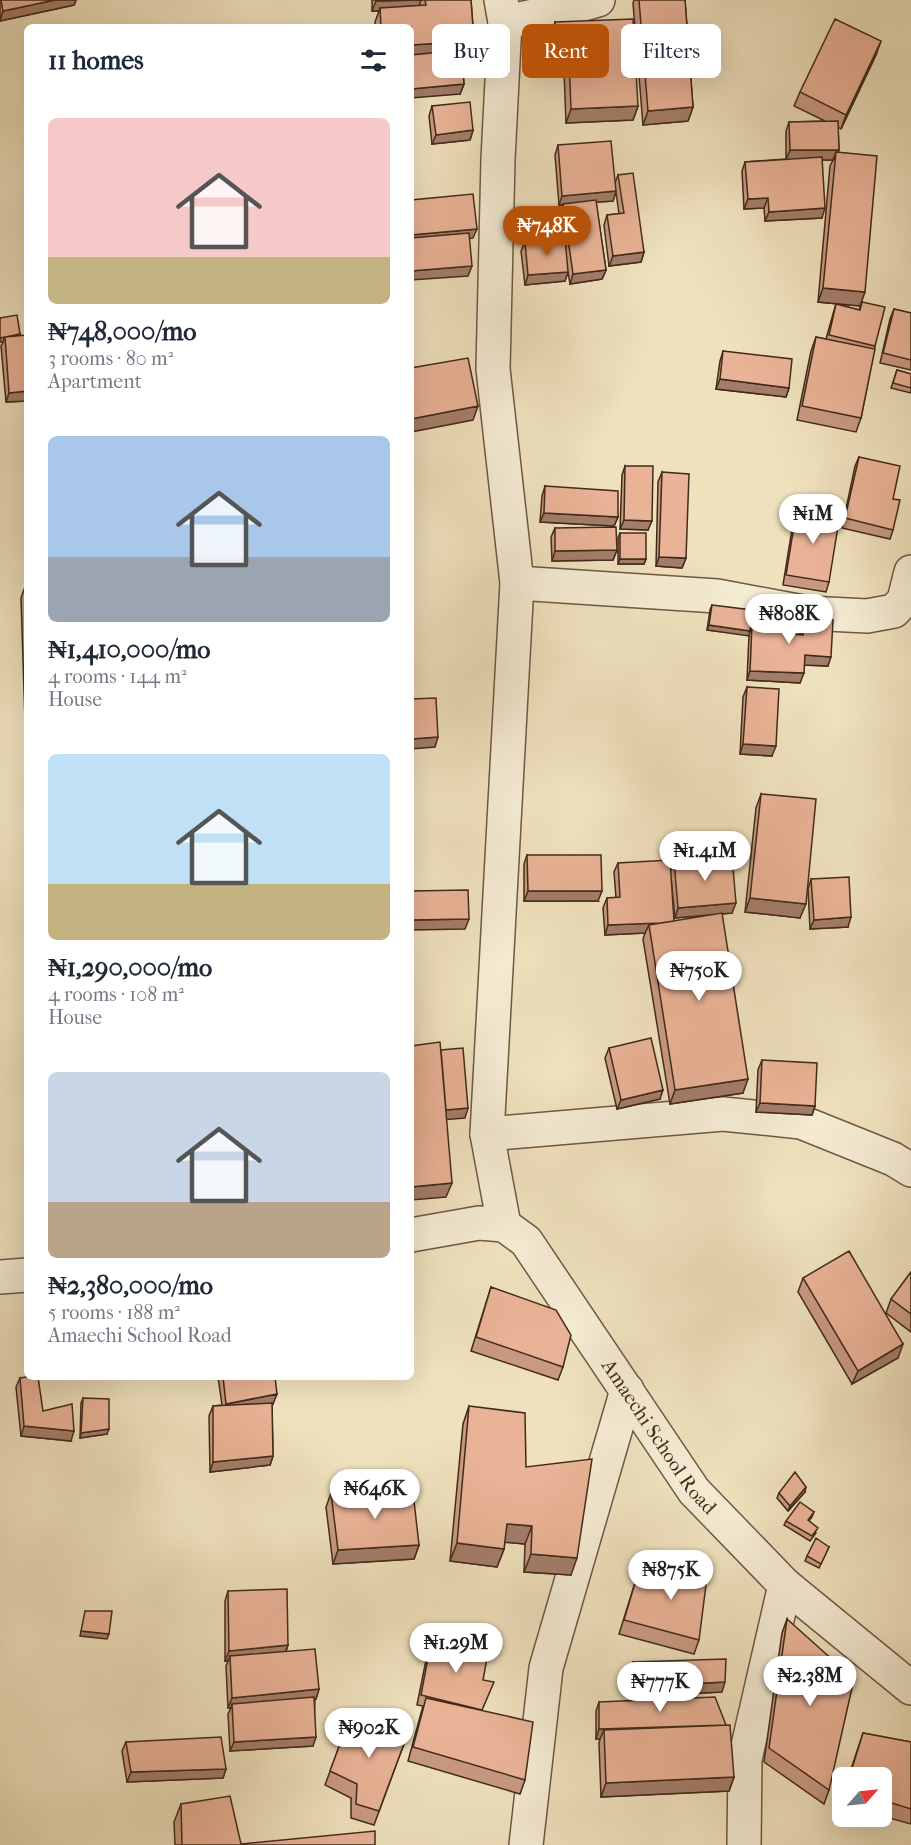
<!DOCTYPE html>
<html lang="en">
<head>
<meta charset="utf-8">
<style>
  :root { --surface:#fff; --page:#f6f6f7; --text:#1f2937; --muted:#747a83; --accent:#b45309 }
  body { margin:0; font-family:"IM FELL French Canon",serif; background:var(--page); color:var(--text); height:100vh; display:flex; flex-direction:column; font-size:22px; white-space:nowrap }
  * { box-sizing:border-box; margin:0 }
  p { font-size:20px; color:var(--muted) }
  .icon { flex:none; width:33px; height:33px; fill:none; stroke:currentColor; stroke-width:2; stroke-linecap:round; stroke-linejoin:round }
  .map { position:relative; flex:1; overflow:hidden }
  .details { position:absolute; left:24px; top:24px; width:390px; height:1356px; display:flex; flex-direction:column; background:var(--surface); border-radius:9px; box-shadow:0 6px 24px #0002 }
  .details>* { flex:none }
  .guide { position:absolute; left:432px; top:24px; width:388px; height:54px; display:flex; gap:12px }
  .needle { width:39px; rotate:63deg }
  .tools { position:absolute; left:832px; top:1767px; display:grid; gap:12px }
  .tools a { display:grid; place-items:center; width:60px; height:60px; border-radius:9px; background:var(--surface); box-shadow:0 6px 24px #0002; font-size:30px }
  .price { position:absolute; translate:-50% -51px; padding:0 14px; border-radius:21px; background:#fff; color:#222; font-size:20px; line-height:39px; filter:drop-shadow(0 2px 3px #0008) }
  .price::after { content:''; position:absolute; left:50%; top:36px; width:18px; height:14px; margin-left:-9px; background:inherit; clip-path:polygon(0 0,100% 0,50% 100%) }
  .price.on { background:var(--accent); color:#fff }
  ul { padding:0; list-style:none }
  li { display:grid; align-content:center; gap:12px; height:318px; padding:0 24px }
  li span { display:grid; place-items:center; height:186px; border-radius:9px; color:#555 }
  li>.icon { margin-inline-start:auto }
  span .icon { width:108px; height:108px; fill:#fffc; stroke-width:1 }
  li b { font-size:26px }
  h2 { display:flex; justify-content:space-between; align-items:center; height:72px; padding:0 24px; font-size:26px }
  .chip { padding:0 21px; border-radius:9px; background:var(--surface); box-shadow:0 6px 24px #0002; font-size:21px; line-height:54px }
  .chip.on { background:var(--accent); color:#fff }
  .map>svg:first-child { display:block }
</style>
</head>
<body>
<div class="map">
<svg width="911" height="1845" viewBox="0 0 911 1845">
  <rect width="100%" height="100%" fill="#efe1bd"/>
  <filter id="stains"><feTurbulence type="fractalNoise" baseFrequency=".00333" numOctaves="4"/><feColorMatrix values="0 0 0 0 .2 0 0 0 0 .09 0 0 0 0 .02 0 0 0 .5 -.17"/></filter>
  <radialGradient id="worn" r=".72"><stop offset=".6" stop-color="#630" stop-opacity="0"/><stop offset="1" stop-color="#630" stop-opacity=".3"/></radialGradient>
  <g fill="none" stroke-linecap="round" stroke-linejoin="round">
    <defs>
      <g id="minor">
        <path d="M501,0L505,22L498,159L493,369L517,583L487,1134L504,1225"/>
        <path d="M505,22L563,10L598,0"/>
        <path d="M517,583L717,596L808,613L867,616L894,611L904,600L911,572"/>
        <path d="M487,1134L723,1114L801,1122L893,1159L911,1170"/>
        <path id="s1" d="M411,1235L479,1223L504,1225L526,1241L694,1491L785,1585L911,1688"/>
        <path d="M0,1277L27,1275"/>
        <path d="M526,1845L546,1668L627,1390"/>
        <path d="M744,1845L745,1759L785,1585"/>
      </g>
    </defs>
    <use href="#minor" stroke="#6d5843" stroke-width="36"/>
    <use href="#minor" stroke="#f5ecd4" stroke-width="33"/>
  </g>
  <path fill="#c99a82" stroke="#422a1a" stroke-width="1.5" fill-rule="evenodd" d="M0,0H76L74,5L0,21Z
    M372,0H471L474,41L469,55H461L464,84L460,94L411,27H375V22L379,11H372Z
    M634,0H685L693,107L688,121L643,125L633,3Z
    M555,22L638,106L633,120L566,123L564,71L552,72L550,36Z
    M876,55L841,129L838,127L839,150L838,152L860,306L818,302L830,166L833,160H822V218L765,221L764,208L744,209L742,171L745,162L786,159V131L789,122L825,121L794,106L800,92Z
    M432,106L473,130L470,140L432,144L429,116Z
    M558,145L615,183L618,175L644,252L641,262L609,266L604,225L607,215L619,214L616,192L613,201L596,202L606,270L602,279L570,284L568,272L565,281L525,285L521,251L525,242L529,241L526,219L528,214L552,239L563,238L560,214L563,205H559L555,155Z
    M862,302L875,346L861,418L856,432L797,420L811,351L816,337L826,339L833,314L836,304L859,310Z
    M894,309L911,313V370L880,363L890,319Z
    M0,318L20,334L19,336L27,401L6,402L1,346L3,342Z
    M723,351L789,388L786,397L716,389L720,361Z
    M897,370L911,374V393L891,388Z
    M859,457L893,499V530L890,539L842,528L855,466Z
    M625,466L648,530L620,529L622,475Z
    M662,472L686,558L682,568L656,566L658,482Z
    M545,486L618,517L614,526L540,522L542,496Z
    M797,508L829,582L826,592L783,585L794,517Z
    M555,528L617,550L613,560L552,561L551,537Z
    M620,533L646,559L644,564H618V538Z
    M26,584H27V720L25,721L21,598Z
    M712,605L750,631L752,625L769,626L772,617L793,634L800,635V628L804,619L828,666L804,665L800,683L747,680L749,635L707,630L710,610Z
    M747,687L772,756L740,754L743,697Z
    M761,794L800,918L745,912L756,808Z
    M527,855L598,901H524V864Z
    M674,861L732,913L722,914L743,1093L670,1104L643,939L645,933L605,935L603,908L607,898H616L614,872L618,863L671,870ZM671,877L675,918L712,915L674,921Z
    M811,879L848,927L810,929L808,889Z
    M609,1048L660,1099L617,1109L605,1058Z
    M762,1060L815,1106L812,1115L756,1112L758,1070Z
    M911,1272V1332L886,1313L891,1299Z
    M803,1278L898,1358L852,1384L798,1292Z
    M491,1287L563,1367L558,1380L471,1351Z
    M218,1377H275L273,1404H272L273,1456L270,1465L210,1472L209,1416L213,1406L222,1405Z
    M20,1378L43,1411L71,1441L21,1436L16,1387Z
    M83,1398L107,1434L80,1438L81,1403Z
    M469,1406L526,1467L571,1575L524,1572L525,1544L505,1542L504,1549L497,1567L450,1561L463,1424Z
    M805,1492L788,1511L777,1498L779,1493Z
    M331,1493L419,1545L414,1559L333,1564L326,1507Z
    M814,1512L812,1517L809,1521L816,1533L810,1541L784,1525L786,1521Z
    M829,1547L819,1568L805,1561L807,1556Z
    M638,1573L699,1640L694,1654L619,1634Z
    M228,1591L288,1645L286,1652L319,1689L316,1699H315L313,1746L230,1751L228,1714L231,1708H228L226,1666L228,1661H225V1601Z
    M787,1619L829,1790L824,1804L764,1762L782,1633Z
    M432,1636L483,1680L482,1711L525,1780L520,1794L408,1761L423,1706L417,1705L429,1645Z
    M633,1662L722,1692L629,1697L630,1672Z
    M599,1702L734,1777L729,1791L601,1797L599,1743L600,1739H596V1711Z
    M351,1714L408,1733L374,1825L351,1818V1798L325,1785Z
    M863,1733L911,1742V1824L882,1816V1778H848Z
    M126,1742L226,1769L223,1778L127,1782L122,1751Z
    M843,1795V1804L840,1803Z
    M181,1804L241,1844L375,1845H175L174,1822Z"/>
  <path fill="#a47d6a" stroke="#422a1a" stroke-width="1.5" d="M55,0H76L74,5L0,21L3,11Z
    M421,0L418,10L380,8L379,11H372L376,1Z
    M474,41L469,55L411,59V45Z
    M881,41L876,55L841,129L846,115Z
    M569,57L564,71L552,72L557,58Z
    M464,84L460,94L411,98V89Z
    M638,106L633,120L566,123L571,109Z
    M693,107L688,121L643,125L648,111Z
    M473,130L470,140L432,144L436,135Z
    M790,150H839L835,160L836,152L833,160H786Z
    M616,191L613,201L559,205L562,196Z
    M768,198L764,208L744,209L748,199Z
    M825,208L822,218L765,221L769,212Z
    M477,229L473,238L411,244V235Z
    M553,236L551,241L529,243L531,238Z
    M644,252L641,262L609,266L613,256Z
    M472,266L468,276L411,280V271Z
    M606,270L602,279L570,284L573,274Z
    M568,272L565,281L525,285L528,275Z
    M823,288L865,292L860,306L818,302Z
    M20,334L18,339L5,337L3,342H0V338Z
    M720,379L789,388L786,397L716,389Z
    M27,391V401L6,402L9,393Z
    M478,406L473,420L411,432V419Z
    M544,513L618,517L614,526L540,522Z
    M624,520L652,521L648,530L620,529Z
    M617,550L613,560L552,561L555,551Z
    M659,557L686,558L682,568L656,566Z
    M620,559H646L644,564H618Z
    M709,625L750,631L749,636L707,630Z
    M805,655L831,657L828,666L801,665Z
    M750,671L804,673L800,683L747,680Z
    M438,737L435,747L411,749V739Z
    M743,744L776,746L772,756L740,754Z
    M528,891H602L598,901H524Z
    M750,898L806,904L800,918L745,912Z
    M736,903L732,913L675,918L678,908Z
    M851,917L848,927L810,929L814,920Z
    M469,919L465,929L411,930V920Z
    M674,922L649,925L645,933L605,935L608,925Z
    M748,1079L743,1093L670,1104L675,1090Z
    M663,1090L660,1099L617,1109L621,1100Z
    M760,1103L815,1106L812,1115L756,1112Z
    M468,1108L465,1118L442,1120L446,1110Z
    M452,1183L446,1197L411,1200V1187Z
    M903,1344L898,1358L852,1384L858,1371Z
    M277,1394L273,1404L222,1413L226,1404Z
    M24,1426L74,1431L71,1441L21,1436Z
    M109,1429L107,1434L80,1438L81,1433Z
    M273,1456L270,1465L210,1472L213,1462Z
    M806,1487L805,1492L788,1511L790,1506Z
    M507,1524L532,1526L525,1544L501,1542Z
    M457,1543L504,1549L497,1567L450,1561Z
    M419,1545L414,1559L333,1564L338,1550Z
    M531,1554L577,1558L571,1575L524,1572Z
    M81,1631L109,1634L107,1639L80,1636Z
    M288,1645L284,1655L230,1656L228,1661H225L229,1651Z
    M725,1682L722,1692L629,1697L633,1687Z
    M319,1689L316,1699L232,1707V1704L231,1708H228L232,1698Z
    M599,1729L722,1735L604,1730L600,1739H596Z
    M316,1737L313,1746L230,1751L234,1742Z
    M226,1769L223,1778L127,1782L131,1772Z
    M734,1777L729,1791L601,1797L606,1783Z"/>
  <path fill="#eab397" stroke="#422a1a" stroke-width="1.5" d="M1,0H55L3,11Z
    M376,0H421L376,1Z
    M425,0H471L474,41L411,45V27H381L380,8L426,5Z
    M639,0H685L693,107L648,111Z
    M633,19L638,106L571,109L569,57L557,58L555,22Z
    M835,19L881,41L846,115L800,92Z
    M461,50L464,84L411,89V55Z
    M470,102L473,130L436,135L432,106Z
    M838,121L839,150H790L789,122Z
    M611,141L616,191L562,196L558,145Z
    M836,152L877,156L865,292L823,288Z
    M822,157L825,208L769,212L768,198L748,199L745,162Z
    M633,173L644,252L613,256L607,215L624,213L618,175Z
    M473,194L477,229L411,235V200Z
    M596,200L606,270L573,274L563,204Z
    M550,211L553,236L531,238L528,214Z
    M469,233L472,266L411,271V238Z
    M565,238L568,272L528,275L525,242Z
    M862,302L885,307L875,346L829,335L836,304L860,310Z
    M894,309L911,313V360L883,353Z
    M17,315L20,334L0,338V318Z
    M27,335V391L9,393L5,337Z
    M816,337L875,349L861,418L802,406Z
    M723,351L792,359L789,388L720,379Z
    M468,358L478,406L411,419V368Z
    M897,370L911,374V388L893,383Z
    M859,457L900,466L893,499L900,500L893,530L845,518Z
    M625,466H653L652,521L624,520Z
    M662,472L689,474L686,558L659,557Z
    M545,486L618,491V517L544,513Z
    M797,508L840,514L829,582L786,575Z
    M616,527L617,550L555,551V528Z
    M620,533H646V559H620Z
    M26,584H27V616Z
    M712,605L752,610L750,631L709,625Z
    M772,617L794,618L793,634L803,635L804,619L833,620L831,657L805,655L804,673L750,671L752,625L771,626Z
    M747,687L779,689L776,746L743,744Z
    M436,698L438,737L411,739V699Z
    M761,794L816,799L806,904L750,898Z
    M527,855H601L602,891H528Z
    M732,856L736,903L678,908L674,861Z
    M670,860L674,921L660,923L608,925L607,898L620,897L618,863Z
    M849,877L851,917L814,920L811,879Z
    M468,890L469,919L411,920V891Z
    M722,913L748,1079L675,1090L649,925Z
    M651,1038L663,1090L621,1100L609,1048Z
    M440,1042L452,1183L411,1187V1046Z
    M463,1048L468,1108L446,1110L441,1050Z
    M762,1060L817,1063L815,1106L760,1103Z
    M849,1251L903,1344L858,1371L803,1278Z
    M911,1272V1314L891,1299Z
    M491,1287L556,1310L571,1335L563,1367L476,1337Z
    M27,1377H38L43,1411L72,1404L74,1431L24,1426L20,1378Z
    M223,1377H275L277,1394L226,1404Z
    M83,1398L109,1399V1429L81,1433Z
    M272,1403L273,1456L213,1462V1406Z
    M469,1406L525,1413L526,1467L592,1459L577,1558L531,1554L532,1526L507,1524L504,1549L457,1543Z
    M795,1472L806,1487L790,1506L779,1493Z
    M413,1492L419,1545L338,1550L331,1493Z
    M800,1502L814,1512L808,1520L818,1528L812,1536L786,1521Z
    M816,1538L829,1547L821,1564L807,1556Z
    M669,1560L708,1569L699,1640L624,1620L638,1573L658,1587Z
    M287,1589L288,1645L229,1651L228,1591Z
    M85,1611H112L109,1634L81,1631Z
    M787,1619L854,1679L829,1790L769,1748Z
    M432,1636L488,1653L483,1680L494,1682L482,1710L421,1695Z
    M315,1649L319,1689L232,1698L230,1656Z
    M726,1659L725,1682L633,1687V1662Z
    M314,1697L316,1737L234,1742L232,1704Z
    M715,1697L726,1725L599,1729V1702Z
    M426,1698L533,1722L525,1780L413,1747Z
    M351,1714L408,1733L379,1811L356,1804L357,1784L330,1771Z
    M730,1725L734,1777L606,1783L604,1730Z
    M863,1733L911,1742V1809L882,1800V1778H849Z
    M221,1737L226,1769L131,1772L126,1742Z
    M230,1796L241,1844L375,1831V1845H182L181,1804Z"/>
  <g text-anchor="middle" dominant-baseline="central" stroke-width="6" stroke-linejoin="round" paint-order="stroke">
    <g font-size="20" fill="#422a1a" stroke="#f5ecd4">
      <text stroke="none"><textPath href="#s1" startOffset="358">Amaechi School Road</textPath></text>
    </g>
  </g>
  <rect width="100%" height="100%" filter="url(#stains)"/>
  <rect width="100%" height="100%" fill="url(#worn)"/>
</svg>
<div class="tools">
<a><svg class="needle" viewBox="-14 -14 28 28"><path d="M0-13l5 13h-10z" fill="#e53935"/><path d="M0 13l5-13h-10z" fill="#747a83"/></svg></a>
</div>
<b class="price on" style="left:547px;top:257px">₦748K</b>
<b class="price" style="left:813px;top:545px">₦1M</b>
<b class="price" style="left:789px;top:645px">₦808K</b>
<b class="price" style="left:705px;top:882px">₦1.41M</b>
<b class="price" style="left:699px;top:1002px">₦750K</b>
<b class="price" style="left:375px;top:1520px">₦646K</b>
<b class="price" style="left:671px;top:1601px">₦875K</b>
<b class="price" style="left:456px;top:1674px">₦1.29M</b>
<b class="price" style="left:810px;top:1707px">₦2.38M</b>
<b class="price" style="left:660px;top:1713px">₦777K</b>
<b class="price" style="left:369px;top:1759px">₦902K</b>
<div class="guide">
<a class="chip">Buy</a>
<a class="chip on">Rent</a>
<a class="chip">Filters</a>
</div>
<section class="details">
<h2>11 homes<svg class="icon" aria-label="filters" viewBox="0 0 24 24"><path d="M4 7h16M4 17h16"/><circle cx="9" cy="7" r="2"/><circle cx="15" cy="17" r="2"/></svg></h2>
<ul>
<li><span style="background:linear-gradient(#f6c9c9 75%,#c2b280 0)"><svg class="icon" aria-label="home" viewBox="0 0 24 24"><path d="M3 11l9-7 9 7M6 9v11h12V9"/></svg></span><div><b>₦748,000/mo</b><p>3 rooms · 80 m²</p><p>Apartment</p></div></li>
<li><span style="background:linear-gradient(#a9c7e8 65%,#9aa5b1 0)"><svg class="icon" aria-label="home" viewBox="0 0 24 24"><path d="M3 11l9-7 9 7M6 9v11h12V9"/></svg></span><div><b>₦1,410,000/mo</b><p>4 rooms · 144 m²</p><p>House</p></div></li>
<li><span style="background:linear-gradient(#bfe0f5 70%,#c2b280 0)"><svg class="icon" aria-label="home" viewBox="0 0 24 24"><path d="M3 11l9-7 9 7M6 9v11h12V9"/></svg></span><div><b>₦1,290,000/mo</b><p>4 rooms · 108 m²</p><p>House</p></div></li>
<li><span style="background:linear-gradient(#c9d6e8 70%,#b9a48a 0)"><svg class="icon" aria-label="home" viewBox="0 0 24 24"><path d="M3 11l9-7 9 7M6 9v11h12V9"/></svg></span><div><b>₦2,380,000/mo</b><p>5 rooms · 188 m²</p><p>Amaechi School Road</p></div></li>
</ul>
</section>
</div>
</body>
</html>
